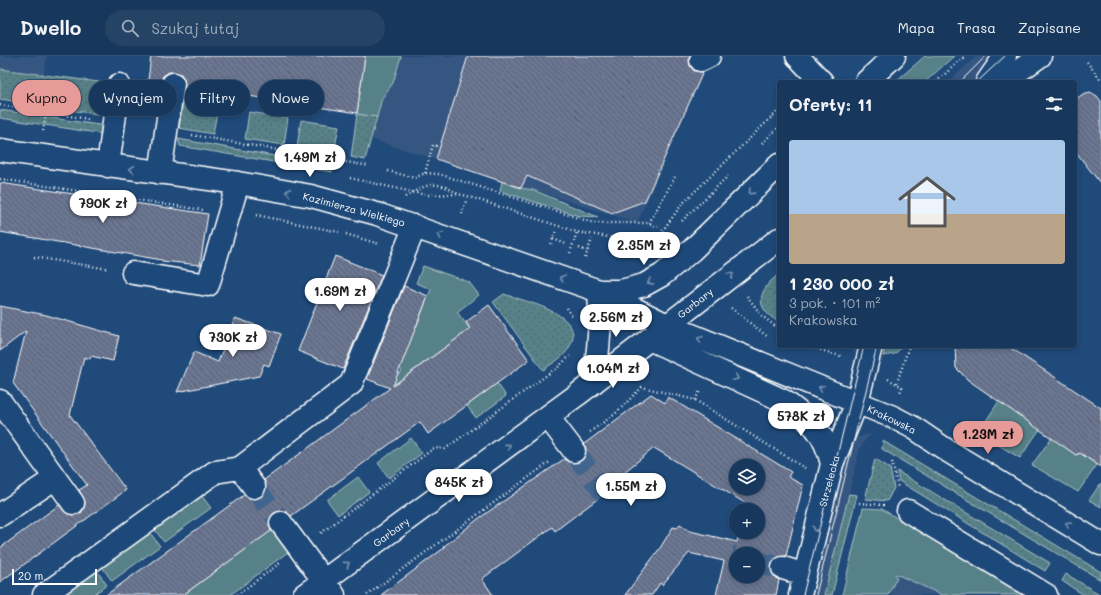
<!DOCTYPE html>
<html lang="pl">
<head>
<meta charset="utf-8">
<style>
  :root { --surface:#17385c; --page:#244365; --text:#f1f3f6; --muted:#9eacbb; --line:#365272; --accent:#e69b98 }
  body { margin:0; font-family:Mali,sans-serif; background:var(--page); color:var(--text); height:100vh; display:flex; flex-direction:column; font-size:15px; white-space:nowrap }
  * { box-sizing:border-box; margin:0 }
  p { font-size:13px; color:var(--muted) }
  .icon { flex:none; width:22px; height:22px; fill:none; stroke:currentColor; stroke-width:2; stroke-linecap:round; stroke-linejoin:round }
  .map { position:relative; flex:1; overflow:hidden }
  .side { position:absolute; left:777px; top:24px; width:300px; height:268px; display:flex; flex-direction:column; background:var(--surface); border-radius:4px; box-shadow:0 2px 6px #0003,0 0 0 1px var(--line) }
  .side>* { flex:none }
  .hud { position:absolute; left:12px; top:24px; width:380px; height:36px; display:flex; gap:8px }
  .fabs { position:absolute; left:729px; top:403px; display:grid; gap:8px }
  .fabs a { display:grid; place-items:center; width:36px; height:36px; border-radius:50%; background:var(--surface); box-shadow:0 2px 6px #0003,0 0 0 1px var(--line); font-size:20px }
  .scale { position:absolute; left:12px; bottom:10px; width:85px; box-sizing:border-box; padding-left:4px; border:2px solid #fff; border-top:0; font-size:11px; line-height:14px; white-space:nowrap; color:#fff; -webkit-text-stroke:3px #1f4a7a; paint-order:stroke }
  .price { position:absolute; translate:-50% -34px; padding:0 9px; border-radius:14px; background:#fff; color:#222; font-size:13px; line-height:26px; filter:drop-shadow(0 1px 2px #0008) }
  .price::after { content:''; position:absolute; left:50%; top:24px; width:12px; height:9px; margin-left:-6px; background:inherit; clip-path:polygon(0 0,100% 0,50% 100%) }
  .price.on { background:var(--accent); color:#111 }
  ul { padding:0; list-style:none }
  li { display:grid; align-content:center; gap:8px; height:212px; padding:0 12px }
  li+li { border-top:1px solid var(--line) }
  li span { display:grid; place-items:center; height:124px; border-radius:4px; color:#555 }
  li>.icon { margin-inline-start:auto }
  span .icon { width:72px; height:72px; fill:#fffc; stroke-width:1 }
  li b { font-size:17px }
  h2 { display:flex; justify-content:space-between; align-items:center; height:48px; padding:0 12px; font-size:17px }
  .tag { padding:0 14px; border-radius:18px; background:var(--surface); box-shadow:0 2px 6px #0003,0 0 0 1px var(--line); font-size:14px; line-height:36px }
  .tag.on { background:var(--accent); color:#111 }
  header { display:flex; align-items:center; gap:24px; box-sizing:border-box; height:56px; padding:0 20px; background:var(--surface); border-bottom:1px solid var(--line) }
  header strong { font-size:19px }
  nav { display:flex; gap:22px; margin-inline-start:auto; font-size:14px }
  .search { width:280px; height:36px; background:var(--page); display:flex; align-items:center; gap:10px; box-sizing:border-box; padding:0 14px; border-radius:22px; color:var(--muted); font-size:15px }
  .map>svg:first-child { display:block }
</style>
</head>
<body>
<header>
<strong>Dwello</strong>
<div class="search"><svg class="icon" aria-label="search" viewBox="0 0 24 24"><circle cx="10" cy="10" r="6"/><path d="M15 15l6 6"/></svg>Szukaj tutaj</div>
<nav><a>Mapa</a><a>Trasa</a><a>Zapisane</a></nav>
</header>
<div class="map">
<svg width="1101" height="539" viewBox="0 0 1101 539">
  <defs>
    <pattern id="park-dots" width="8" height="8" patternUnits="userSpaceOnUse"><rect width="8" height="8" fill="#578188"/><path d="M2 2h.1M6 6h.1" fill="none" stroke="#52696d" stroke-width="1.8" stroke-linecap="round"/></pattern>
    <pattern id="building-back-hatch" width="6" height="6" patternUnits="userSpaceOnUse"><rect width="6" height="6" fill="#6b7692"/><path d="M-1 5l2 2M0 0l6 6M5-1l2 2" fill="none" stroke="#5c616f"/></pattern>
  </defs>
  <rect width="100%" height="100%" fill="#1f4a7a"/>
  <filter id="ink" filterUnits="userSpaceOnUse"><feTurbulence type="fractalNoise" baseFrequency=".025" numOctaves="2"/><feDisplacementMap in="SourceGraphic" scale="8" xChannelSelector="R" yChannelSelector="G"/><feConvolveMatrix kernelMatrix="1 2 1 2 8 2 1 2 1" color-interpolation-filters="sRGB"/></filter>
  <g filter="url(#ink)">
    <path fill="#365781" d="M0,0H47L44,19L0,13Z
      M391,0H711L637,167L368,82Z
      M977,0H1019L982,26H948Z
      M854,290H885L882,307L853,295Z
      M872,378L865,384L860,392L824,539H810L844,401L851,388L858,381Z
      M896,518L942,539H888L896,521L895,520Z"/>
    <path fill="#578188" stroke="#abc0c4" d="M365,0H401L393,27L382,42L377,61L357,58Z
      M925,0H954L925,26H895Z
      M502,125L521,132L533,134L598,161L579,160L500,135Z
      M423,210L469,226L479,239L457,256L470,273L392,330L389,325L402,315C394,304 384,296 378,285L386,265L391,262L416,272L431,233L416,227Z
      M885,290H903L895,298L883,300Z
      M497,327L506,340L476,362L467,350Z
      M999,345L1040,373L1020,402L978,377Z
      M1052,381L1076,399L1080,397L1097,409L1078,436L1032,409Z
      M411,382L422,397L389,422L378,407Z
      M358,421L369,436L338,459L327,444Z
      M1101,427V451L1089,444Z
      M199,436L211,452L164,486L152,470Z
      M863,452L882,453L1023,539H942L896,518L895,520L897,521L888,539H842Z
      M148,474L160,490L112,525L100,508Z
      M272,474L288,496L230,539H183Z
      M95,512L107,529L93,539H59Z"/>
    <path fill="url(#park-dots)" stroke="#abc0c4" d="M0,13L106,27L104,34L111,35L108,60L0,43Z
      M183,46L218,51L213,78L179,72Z
      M0,54L105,70L103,78L0,62Z
      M249,56L288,62L284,89L245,83Z
      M357,58L377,61L365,104L351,101Z
      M301,64L339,70L334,96L297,91Z
      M178,83L332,110V116L180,90Z
      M779,218V266C753,252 758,234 779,218Z
      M504,238C526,246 593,259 567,295C561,303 551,308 543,314L493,246Z
      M883,385L1101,516V524L882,393Z
      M875,403L890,412L894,432L887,445L865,443Z
      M897,415L1050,507L1045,515L899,425Z
      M849,438L857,439L832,539H824Z
      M1066,518L1101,539H1084L1062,525Z"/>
    <path fill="url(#building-back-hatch)" stroke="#fff" fill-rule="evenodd" d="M151,0H365L357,57L242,39L221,34V37L185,32L184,23L181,18L175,16H169L163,20L160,27L148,25Z
      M468,0H690V10L694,15L703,16L645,145L612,157L527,120L521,132L436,103Z
      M1090,36L1097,40L1101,45V128L1075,95V44L1083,38Z
      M0,127L208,158L200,209L162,205V204L0,176Z
      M335,200L382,219L343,313L298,295Z
      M404,230L428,240L393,330L470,273L466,266L489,249L529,304L428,378L420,366L291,460L286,455H280L274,457L269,462V469L271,475L183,539H106L244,439L249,442L255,443L262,441L266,436V429L264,424L390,332L367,323Z
      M0,250L46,259L119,280L113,305L91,300L90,303L84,301L70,359L126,434L0,526V492L59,449L68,458L75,459L81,457L84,452L85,446L79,434L87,429L13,327L26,275L0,295Z
      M235,262L281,278L269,310L264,308L259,320L177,336L194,296L218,306Z
      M955,290H1008L1101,352V411L1080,397L1076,399L968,324L956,312Z
      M651,338L665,347L668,341L791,416L788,421L803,429L786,500L775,503L771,509V515L774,520L779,524L776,539H716L724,505L689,497L662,529L660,527L652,539H625L660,492L673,471L677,472L680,468L690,475L737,486L739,476H758V454H744L745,447L654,392L613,425L616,429L555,475L552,471L482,523L493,539H381L444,492L443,491L478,463L564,403L570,407H576L581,405L586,399V393L584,388ZM736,410H758V432H736ZM736,498H758V520H736Z"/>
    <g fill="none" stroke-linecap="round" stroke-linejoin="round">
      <path stroke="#41658e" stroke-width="22" stroke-dasharray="22 11" stroke-linecap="butt" d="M574,395L605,438
        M254,431L281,467
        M733,501H736
        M758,507L783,512"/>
      <defs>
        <path id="minor" d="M797,0L822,26
          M701,4L709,0
          M866,26L894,0
          M987,26L1005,0
          M1003,26L1040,0
          M0,94L238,127L311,140L377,158L599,235L667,269L893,361L914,372L948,395L1101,488
          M108,110L119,29
          M160,117L173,28
          M133,217L208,229L238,127
          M600,235H621L644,229L662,219L692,194L779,109
          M649,283L784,345C811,365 824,374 832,408
          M593,327C599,296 601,266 599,235
          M0,345L73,447
          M548,361L574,395
          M240,412L254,431
          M908,455L1046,539
          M0,459L54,423
          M281,467L334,539
          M783,512L805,519
          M44,539L215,416L240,412L351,328L415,170
          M304,539L577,339L779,183
          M800,539L832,408L857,346L871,290"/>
      </defs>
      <use href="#minor" stroke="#fff" stroke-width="25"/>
      <path stroke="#fff" stroke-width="2.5" stroke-dasharray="1 3" stroke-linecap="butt" d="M1087,6L1101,24
        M936,26L965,0
        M0,49L88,63
        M43,75L53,20
        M192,79L369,110
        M762,87L779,71
        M388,115L415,122L425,117L439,118L594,167H649L658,171
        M425,117L433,89L440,91
        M350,122L426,139L458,138L467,140L577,176L653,188L682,148L779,54
        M0,123L203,154
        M405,141C426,128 436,123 458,138
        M462,158L466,145
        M256,159L339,176
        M682,165L728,120
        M649,167L676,119
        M346,178L379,188
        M553,183L566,188
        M551,188L556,174
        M579,192L587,195
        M570,197L577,176
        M34,201L109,213
        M585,202L592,183
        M747,240L762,260L779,273
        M567,252L573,262
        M731,252L768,281
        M809,290L843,301
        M888,323L902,331L900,337
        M897,327L909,290
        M695,344L700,335
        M590,376L615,358L642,331L695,344L805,412
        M892,406L898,432
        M859,447L884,449
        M321,477L434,392L445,393L558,311L570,300
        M237,539L280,507
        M367,539L551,405"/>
      <use href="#minor" stroke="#1f4a7a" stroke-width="22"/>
      <path stroke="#fff" stroke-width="1" d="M960,26L986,0
        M977,26L1005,0
        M803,539L864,290
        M816,539L877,290"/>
    </g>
    <defs><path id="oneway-chevron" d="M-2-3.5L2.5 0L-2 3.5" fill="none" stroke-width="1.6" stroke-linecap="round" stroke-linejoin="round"/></defs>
    <g stroke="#7992af">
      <use href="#oneway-chevron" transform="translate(132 113) rotate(-172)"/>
      <use href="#oneway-chevron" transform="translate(288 136) rotate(-170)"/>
      <use href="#oneway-chevron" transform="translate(751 136) rotate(136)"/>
      <use href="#oneway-chevron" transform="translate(440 179) rotate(-160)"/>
      <use href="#oneway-chevron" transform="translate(731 219) rotate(-37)"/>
      <use href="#oneway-chevron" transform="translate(562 222) rotate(-161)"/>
      <use href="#oneway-chevron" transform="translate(650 226) rotate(152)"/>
      <use href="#oneway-chevron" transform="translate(700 283) rotate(-157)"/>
      <use href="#oneway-chevron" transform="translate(736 322) rotate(25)"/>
      <use href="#oneway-chevron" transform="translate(821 332) rotate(-158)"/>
      <use href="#oneway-chevron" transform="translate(508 390) rotate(-36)"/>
      <use href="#oneway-chevron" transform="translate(1068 468) rotate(-149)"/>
      <use href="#oneway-chevron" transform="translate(816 473) rotate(104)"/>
      <use href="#oneway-chevron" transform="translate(347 508) rotate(-36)"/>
    </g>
  </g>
  <g text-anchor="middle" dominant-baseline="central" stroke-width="3" stroke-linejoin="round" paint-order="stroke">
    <g font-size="10" fill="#fff" stroke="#1f4a7a">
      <text transform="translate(354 153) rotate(15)">Kazimierza Wielkiego</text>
      <text transform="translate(695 247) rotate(-38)">Garbary</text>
      <text transform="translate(892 363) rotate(26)">Krakowska</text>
      <text transform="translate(829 425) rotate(-75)">Strzelecka</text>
      <text transform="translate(391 476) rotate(-36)">Garbary</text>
    </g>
  </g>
</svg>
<div class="fabs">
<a><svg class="icon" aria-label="layers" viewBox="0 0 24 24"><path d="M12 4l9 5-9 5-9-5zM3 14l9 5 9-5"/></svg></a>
<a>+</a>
<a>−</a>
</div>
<div class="scale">20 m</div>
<b class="price" style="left:310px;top:122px">1.49M zł</b>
<b class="price" style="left:103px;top:168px">790K zł</b>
<b class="price" style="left:644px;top:210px">2.35M zł</b>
<b class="price" style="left:340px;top:256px">1.69M zł</b>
<b class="price" style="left:616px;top:282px">2.56M zł</b>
<b class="price" style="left:233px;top:302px">730K zł</b>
<b class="price" style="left:613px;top:333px">1.04M zł</b>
<b class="price" style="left:801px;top:381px">578K zł</b>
<b class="price on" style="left:988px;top:399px">1.23M zł</b>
<b class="price" style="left:459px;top:447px">845K zł</b>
<b class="price" style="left:631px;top:451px">1.55M zł</b>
<div class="hud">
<a class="tag on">Kupno</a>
<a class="tag">Wynajem</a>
<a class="tag">Filtry</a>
<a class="tag">Nowe</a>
</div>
<section class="side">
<h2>Oferty: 11<svg class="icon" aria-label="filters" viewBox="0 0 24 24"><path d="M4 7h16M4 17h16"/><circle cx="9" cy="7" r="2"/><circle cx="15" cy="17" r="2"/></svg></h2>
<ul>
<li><span style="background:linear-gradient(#a9c7e8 60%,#b9a48a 0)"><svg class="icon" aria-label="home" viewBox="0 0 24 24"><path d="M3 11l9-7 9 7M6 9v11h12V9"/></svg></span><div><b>1 230 000 zł</b><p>3 pok. · 101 m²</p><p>Krakowska</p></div></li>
</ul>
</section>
</div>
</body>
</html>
